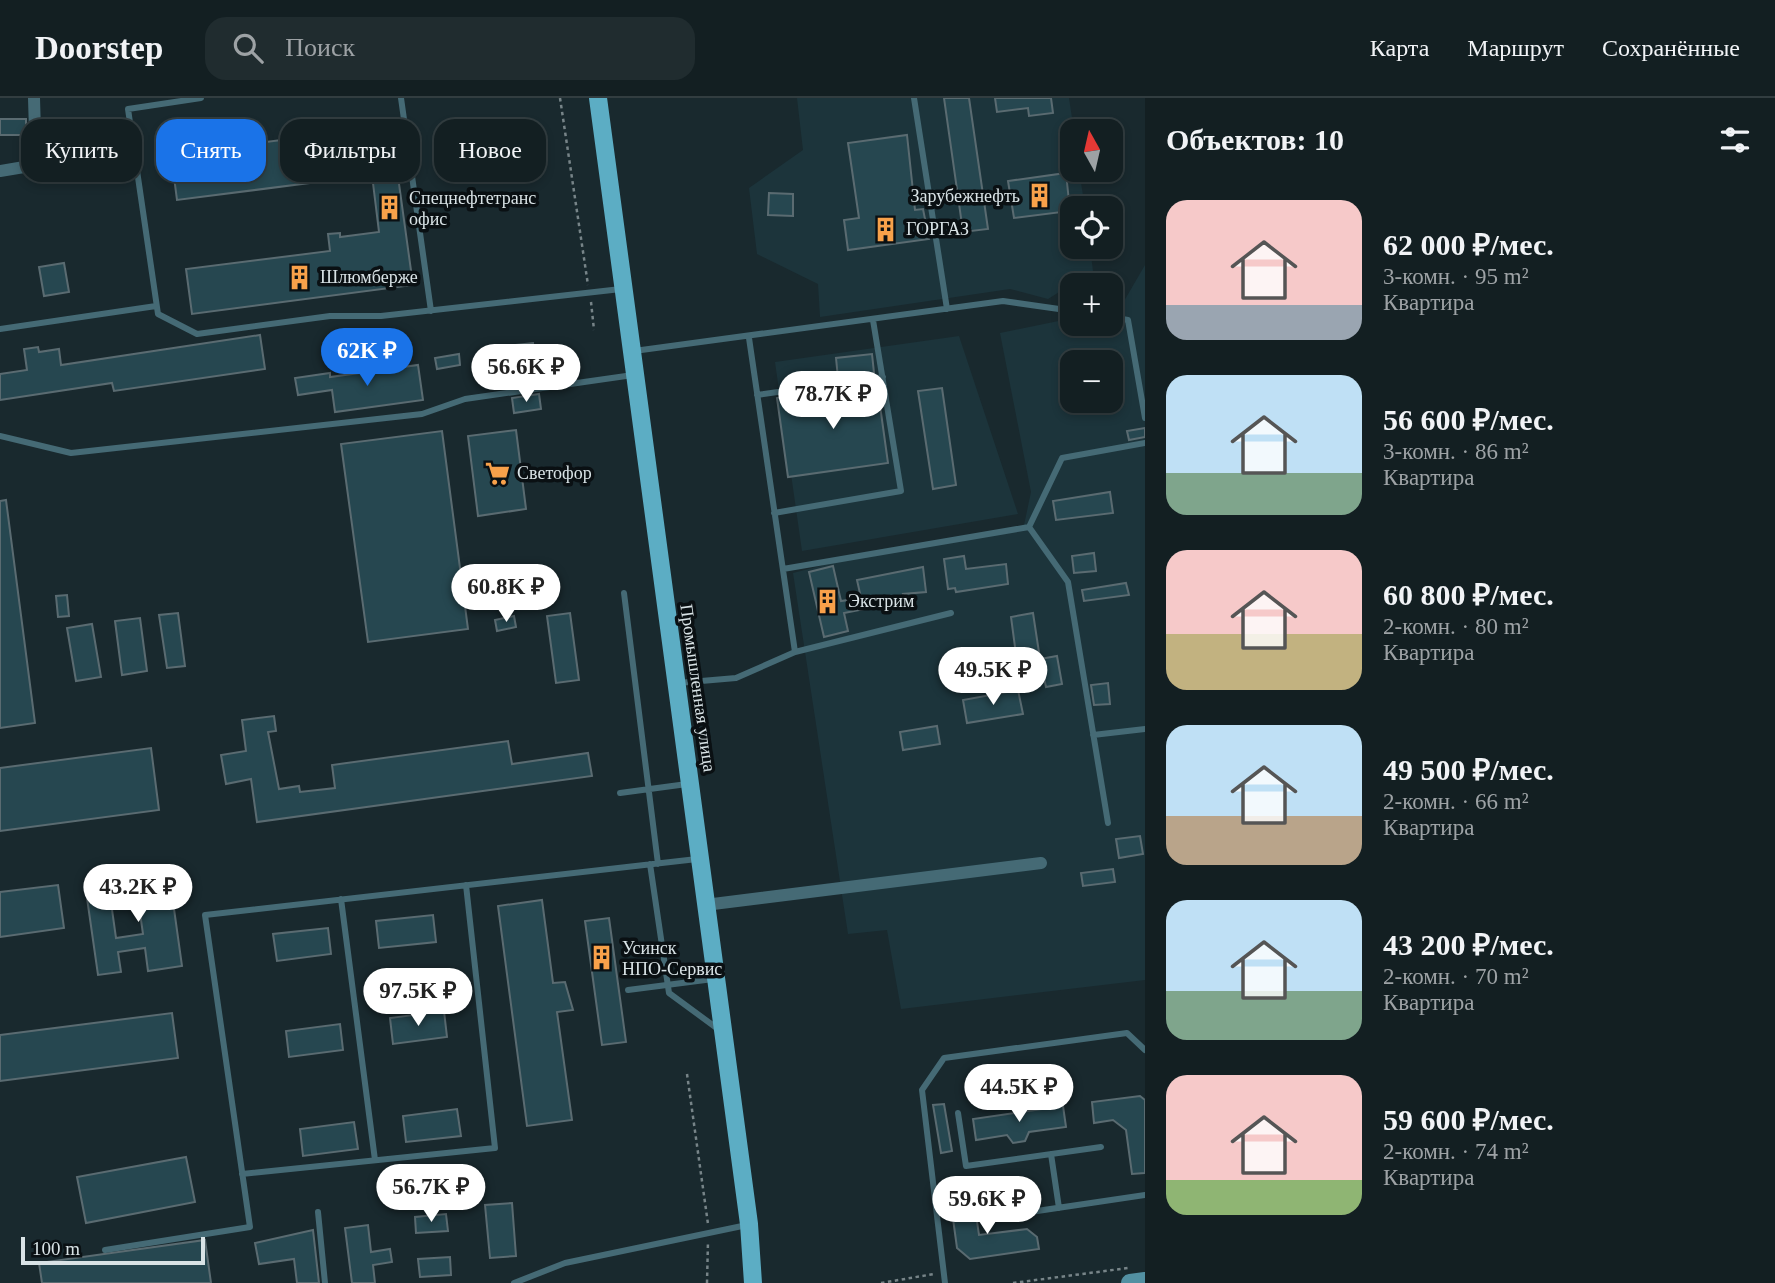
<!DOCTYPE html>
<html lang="ru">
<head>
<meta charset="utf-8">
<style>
  :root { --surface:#131f22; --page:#202c2f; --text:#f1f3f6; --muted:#9da2a5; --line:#323d40; --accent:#1a73e8 }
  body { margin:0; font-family:"Times New Roman",serif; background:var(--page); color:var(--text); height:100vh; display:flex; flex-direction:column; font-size:26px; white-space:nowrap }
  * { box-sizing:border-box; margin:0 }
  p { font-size:23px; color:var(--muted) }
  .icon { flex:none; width:38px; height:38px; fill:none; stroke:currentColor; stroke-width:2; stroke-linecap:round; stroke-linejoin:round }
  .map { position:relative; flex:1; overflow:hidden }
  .side { display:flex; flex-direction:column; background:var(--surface); width:630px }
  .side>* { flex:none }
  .hud { position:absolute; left:21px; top:21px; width:665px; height:63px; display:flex; gap:14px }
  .needle { width:46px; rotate:352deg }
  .fabs { position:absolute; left:1060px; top:21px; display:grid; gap:14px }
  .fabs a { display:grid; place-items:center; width:63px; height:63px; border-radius:14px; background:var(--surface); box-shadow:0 4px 10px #0003,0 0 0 2px var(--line); font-size:35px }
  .scale { position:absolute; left:21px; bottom:18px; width:184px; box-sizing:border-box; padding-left:7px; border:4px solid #d9e3e6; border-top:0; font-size:19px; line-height:24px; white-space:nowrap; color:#d9e3e6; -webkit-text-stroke:5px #0a1013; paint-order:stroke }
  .price { position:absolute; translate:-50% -60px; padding:0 16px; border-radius:24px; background:#fff; color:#222; font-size:23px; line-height:46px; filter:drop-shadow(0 2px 4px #0008) }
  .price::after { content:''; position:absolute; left:50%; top:42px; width:21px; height:16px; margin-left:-10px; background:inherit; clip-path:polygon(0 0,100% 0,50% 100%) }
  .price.current { background:var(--accent); color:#fff }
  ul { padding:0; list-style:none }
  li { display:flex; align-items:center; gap:21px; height:175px; padding:0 21px }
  li span { display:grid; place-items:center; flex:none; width:196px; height:140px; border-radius:21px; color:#555 }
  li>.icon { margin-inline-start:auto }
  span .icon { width:84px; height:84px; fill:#fffc; stroke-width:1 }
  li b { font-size:30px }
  h2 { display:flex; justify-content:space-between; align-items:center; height:84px; padding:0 21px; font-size:30px }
  .tag { padding:0 24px; border-radius:21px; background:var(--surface); box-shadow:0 4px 10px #0003,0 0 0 2px var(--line); font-size:24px; line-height:63px }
  .tag.current { background:var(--accent); color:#fff }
  header { display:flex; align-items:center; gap:42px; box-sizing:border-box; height:98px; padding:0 35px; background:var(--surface); border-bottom:2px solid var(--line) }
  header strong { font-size:33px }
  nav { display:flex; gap:38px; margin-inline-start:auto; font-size:24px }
  .search { width:490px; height:63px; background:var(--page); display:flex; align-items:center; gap:18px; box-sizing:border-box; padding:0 24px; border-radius:21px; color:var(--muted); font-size:26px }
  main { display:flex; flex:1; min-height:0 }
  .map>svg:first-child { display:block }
</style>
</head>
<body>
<header>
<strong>Doorstep</strong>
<div class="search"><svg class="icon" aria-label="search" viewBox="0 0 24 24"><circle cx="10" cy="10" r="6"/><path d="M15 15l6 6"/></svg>Поиск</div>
<nav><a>Карта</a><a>Маршрут</a><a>Сохранённые</a></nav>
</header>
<main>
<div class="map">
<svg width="1145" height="1185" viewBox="0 0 1145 1185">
  <rect width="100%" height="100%" fill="#19292e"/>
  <path fill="#1c343b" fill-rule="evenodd" d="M797,0H1069L1074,33L1073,72H1079L1085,110H1073V149H1090L1093,173L1048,201L1010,191L820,219L818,186L757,156L749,90L803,52Z
    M1145,167V882L901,911L887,832L848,836L793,475L840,463L1023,432L1031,394L1000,235L1073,220V226H1111V212L1120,210ZM1073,264H1111V303H1073Z
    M959,238L1018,416L802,453L775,264Z"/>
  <path fill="#264750" stroke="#5a6b71" stroke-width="2" d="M944,0H969L988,131L963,134Z
    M995,0H1051L1053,15L1029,18L1028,10L997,14Z
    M0,21H26V37H0Z
    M391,28L413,187L192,216L186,171L330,153L328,136L340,135V139L379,134L372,77L177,102L171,56Z
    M907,37L915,112L923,111L929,141L848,152L844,122L859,120L848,45Z
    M1066,75L1070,113L1014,120L1008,83Z
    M769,95L793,96V118L768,117Z
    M64,165L69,194L44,198L39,169Z
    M260,237L265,271L114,293L112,285L0,302V276L27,272L24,251L38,249L39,254L59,251L61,267Z
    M533,245L538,285L511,289L508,266L500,267L498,249Z
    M459,256L460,267L437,271L435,260Z
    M872,256L874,275L838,280L836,260Z
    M418,267L423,302L335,314L332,292L298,297L295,280L330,275V279Z
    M877,286L888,365L788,379L777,300Z
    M942,290L956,387L933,391L918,293Z
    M539,296L541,311L514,315L512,300Z
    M1145,330V339L1129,342L1127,333Z
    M516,332L526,411L478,418L468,338Z
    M442,333L468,531L368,544L341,346Z
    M1110,394L1113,415L1056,422L1053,403Z
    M6,402L35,625L0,630V403Z
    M1094,455L1096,473L1074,475L1072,458Z
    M964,458L966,471L1006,466L1008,486L956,494L955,490L948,491L944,461Z
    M833,468L841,503L861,500L857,482L923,469L926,494L903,496L905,503L844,515L848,533L824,539L809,474Z
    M1126,485L1129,497L1084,503L1082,492Z
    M67,497L69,518L58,519L56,498Z
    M178,515L185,568L167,570L159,517Z
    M570,515L579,582L556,585L547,518Z
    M1033,515L1040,561L1017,564L1011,519Z
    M514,518L516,529L497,533L495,522Z
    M140,520L147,573L122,577L115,523Z
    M92,526L101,579L76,583L67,530Z
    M1057,558L1062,586L1046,589L1040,561Z
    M1108,585L1110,606L1094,607L1091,587Z
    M1018,592L1023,616L967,625L963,602Z
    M274,618L276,633L268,634L279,691L299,688L300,694L335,690L332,667L508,643L512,666L588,655L592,678L257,724L251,681L226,686L221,657L246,653L242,622Z
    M937,628L940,646L903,652L900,634Z
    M151,650L159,712L0,733V670Z
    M1140,738L1143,756L1119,760L1116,741Z
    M168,768L182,868L148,873L145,850L118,854L121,874L98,877L86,793L109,790L116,840L143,836L134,773Z
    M1113,771L1115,784L1083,788L1081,775Z
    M58,787L64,830L0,839V794Z
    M542,802L553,885L565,884L573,912L557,914L572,1022L527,1028L498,808Z
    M433,817L436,844L379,850L376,823Z
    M609,820L626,944L602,947L585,823Z
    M328,830L331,856L277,863L273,836Z
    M444,913L447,939L393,946L390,920Z
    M172,915L178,960L0,983V937Z
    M340,926L343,952L289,959L286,933Z
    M1140,998L1145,1002V1075L1132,1076L1126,1032L1113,1022L1094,1025L1092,1004Z
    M944,1006L952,1053L941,1055L933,1007Z
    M1063,1008L1066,1029L1029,1034L1025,1043L1013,1045L1007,1037L976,1042L973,1021Z
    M457,1011L461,1038L406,1044L403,1018Z
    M354,1024L358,1051L303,1058L300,1031Z
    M186,1059L195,1104L86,1125L77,1079Z
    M974,1103L979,1137L1027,1131L1037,1139L1039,1151L970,1161L957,1150L951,1106Z
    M512,1105L516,1158L490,1160L485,1107Z
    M446,1116L448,1133L416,1135L415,1119Z
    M368,1127L371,1154L390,1151L392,1164L373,1167L375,1185H352L345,1130Z
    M313,1132L319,1185H297L294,1161L259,1166L255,1145Z
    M205,1142L211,1185H42L39,1165Z
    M450,1159L451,1177L420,1179L418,1161Z"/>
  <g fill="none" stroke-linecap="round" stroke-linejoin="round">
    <path stroke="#778488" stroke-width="2.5" stroke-dasharray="3.5 3.5" stroke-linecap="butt" d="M560,0L588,187
      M591,204L594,232
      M687,976L708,1126
      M707,1185L708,1143
      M881,1185L934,1176
      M1013,1185L1128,1170"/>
    <path stroke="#456a75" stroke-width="6" d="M201,0L128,11L158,216L197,236L330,218H381L621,191
      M401,0L431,213
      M914,0L947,211
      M1111,219L1128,222L1145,320
      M0,231L156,208
      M749,240L795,554
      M634,253L1003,203L1073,213
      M757,297L883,279
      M0,338L71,355L422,316L465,301L633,277
      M774,415L901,393L873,222
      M1029,429L1062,360L1145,345
      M783,471L1029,429L1068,484L1108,725
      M624,495L658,766
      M678,585L736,580L795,554L951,515
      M1093,637L1145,631
      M620,695L687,686
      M650,766L669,895L718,931
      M341,801L375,1062
      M628,892L713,881
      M958,1015L966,1068L1101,1049
      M1051,1056L1059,1110
      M242,1076L495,1050L466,787
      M318,1114L325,1185
      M990,1120L1145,1097
      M105,1152L250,1129L205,817L697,761
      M514,1185L565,1165L747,1127
      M945,1185L922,992L944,960L1127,935L1145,952"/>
    <path stroke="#456a75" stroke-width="12" d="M0,73L36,67L34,0
      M705,807L1041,765"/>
    <path stroke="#5290a2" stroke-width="18" d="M1130,1185L1145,1183"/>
    <path stroke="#5cadc4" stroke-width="18" d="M598,0L749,1126L753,1185"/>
  </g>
  <defs>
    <symbol id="building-bare" viewBox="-9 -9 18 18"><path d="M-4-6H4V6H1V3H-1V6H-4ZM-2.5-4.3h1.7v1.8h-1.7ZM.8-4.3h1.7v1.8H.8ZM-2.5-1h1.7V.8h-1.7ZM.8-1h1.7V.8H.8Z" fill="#f8a14a" stroke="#0a1013" stroke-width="2.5" paint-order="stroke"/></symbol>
    <symbol id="supermarket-bare" viewBox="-9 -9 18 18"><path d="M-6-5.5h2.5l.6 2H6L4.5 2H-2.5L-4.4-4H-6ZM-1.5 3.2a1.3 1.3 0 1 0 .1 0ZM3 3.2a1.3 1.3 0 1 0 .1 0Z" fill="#f8a14a" stroke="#0a1013" stroke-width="2.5" paint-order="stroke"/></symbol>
  </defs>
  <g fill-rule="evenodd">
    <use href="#building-bare" x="1022" y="80" width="35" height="35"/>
    <use href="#building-bare" x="372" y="92" width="35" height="35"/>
    <use href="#building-bare" x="868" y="114" width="35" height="35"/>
    <use href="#building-bare" x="282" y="162" width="35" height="35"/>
    <use href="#supermarket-bare" x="480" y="358" width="35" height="35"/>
    <use href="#building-bare" x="810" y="486" width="35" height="35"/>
    <use href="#building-bare" x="584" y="842" width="35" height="35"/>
  </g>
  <g text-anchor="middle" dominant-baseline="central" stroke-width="7" stroke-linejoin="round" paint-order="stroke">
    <g font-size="18" fill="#d9e3e6" stroke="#0a1013" text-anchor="start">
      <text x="1020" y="98" text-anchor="end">Зарубежнефть</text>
      <text x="409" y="100">Спецнефтетранс<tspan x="409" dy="21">офис</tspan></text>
      <text x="906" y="131">ГОРГАЗ</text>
      <text x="320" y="179">Шлюмберже</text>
      <text x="517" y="375">Светофор</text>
      <text x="848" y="503">Экстрим</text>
      <text x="622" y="850">Усинск<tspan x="622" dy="21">НПО-Сервис</tspan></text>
    </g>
    <g font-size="18" fill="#d9e3e6" stroke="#0a1013">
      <text transform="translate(698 590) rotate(82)">Промышленная улица</text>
    </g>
  </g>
</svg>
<div class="fabs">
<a><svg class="needle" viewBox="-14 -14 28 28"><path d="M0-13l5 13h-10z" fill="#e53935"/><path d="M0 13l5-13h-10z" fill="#9da2a5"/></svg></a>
<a><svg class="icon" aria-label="locate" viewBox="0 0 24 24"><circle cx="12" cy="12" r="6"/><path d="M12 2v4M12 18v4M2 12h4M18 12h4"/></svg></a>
<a>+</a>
<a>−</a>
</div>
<div class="scale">100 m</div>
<b class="price current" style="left:367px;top:290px">62K ₽</b>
<b class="price" style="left:526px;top:306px">56.6K ₽</b>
<b class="price" style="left:833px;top:333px">78.7K ₽</b>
<b class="price" style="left:506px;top:526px">60.8K ₽</b>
<b class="price" style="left:993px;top:609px">49.5K ₽</b>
<b class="price" style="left:138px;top:826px">43.2K ₽</b>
<b class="price" style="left:418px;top:930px">97.5K ₽</b>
<b class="price" style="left:1019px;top:1026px">44.5K ₽</b>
<b class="price" style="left:431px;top:1126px">56.7K ₽</b>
<b class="price" style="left:987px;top:1138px">59.6K ₽</b>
<div class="hud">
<a class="tag">Купить</a>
<a class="tag current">Снять</a>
<a class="tag">Фильтры</a>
<a class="tag">Новое</a>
</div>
</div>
<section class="side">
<h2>Объектов: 10<svg class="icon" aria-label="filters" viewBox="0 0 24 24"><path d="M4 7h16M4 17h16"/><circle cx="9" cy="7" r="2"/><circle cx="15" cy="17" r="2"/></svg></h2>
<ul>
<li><span style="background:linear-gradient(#f6c9c9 75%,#9aa5b1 0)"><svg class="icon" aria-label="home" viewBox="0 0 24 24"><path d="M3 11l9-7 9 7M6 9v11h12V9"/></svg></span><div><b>62 000 ₽/мес.</b><p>3-комн. · 95 m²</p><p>Квартира</p></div></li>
<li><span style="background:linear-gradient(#bfe0f5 70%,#7fa58c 0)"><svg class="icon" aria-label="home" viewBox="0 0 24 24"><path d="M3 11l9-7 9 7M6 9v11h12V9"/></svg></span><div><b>56 600 ₽/мес.</b><p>3-комн. · 86 m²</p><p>Квартира</p></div></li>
<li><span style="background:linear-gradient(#f6c9c9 60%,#c2b280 0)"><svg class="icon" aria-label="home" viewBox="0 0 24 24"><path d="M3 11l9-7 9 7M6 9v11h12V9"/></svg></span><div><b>60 800 ₽/мес.</b><p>2-комн. · 80 m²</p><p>Квартира</p></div></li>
<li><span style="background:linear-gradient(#bfe0f5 65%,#b9a48a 0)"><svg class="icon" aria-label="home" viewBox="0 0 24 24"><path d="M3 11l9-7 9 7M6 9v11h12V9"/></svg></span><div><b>49 500 ₽/мес.</b><p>2-комн. · 66 m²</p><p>Квартира</p></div></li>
<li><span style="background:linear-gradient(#bfe0f5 65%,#7fa58c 0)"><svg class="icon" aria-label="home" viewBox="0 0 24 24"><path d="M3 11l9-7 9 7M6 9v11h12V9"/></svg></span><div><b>43 200 ₽/мес.</b><p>2-комн. · 70 m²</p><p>Квартира</p></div></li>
<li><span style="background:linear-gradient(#f6c9c9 75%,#8fb573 0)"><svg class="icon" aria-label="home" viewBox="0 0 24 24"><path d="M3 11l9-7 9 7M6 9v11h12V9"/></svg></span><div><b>59 600 ₽/мес.</b><p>2-комн. · 74 m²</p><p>Квартира</p></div></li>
</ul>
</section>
</main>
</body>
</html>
